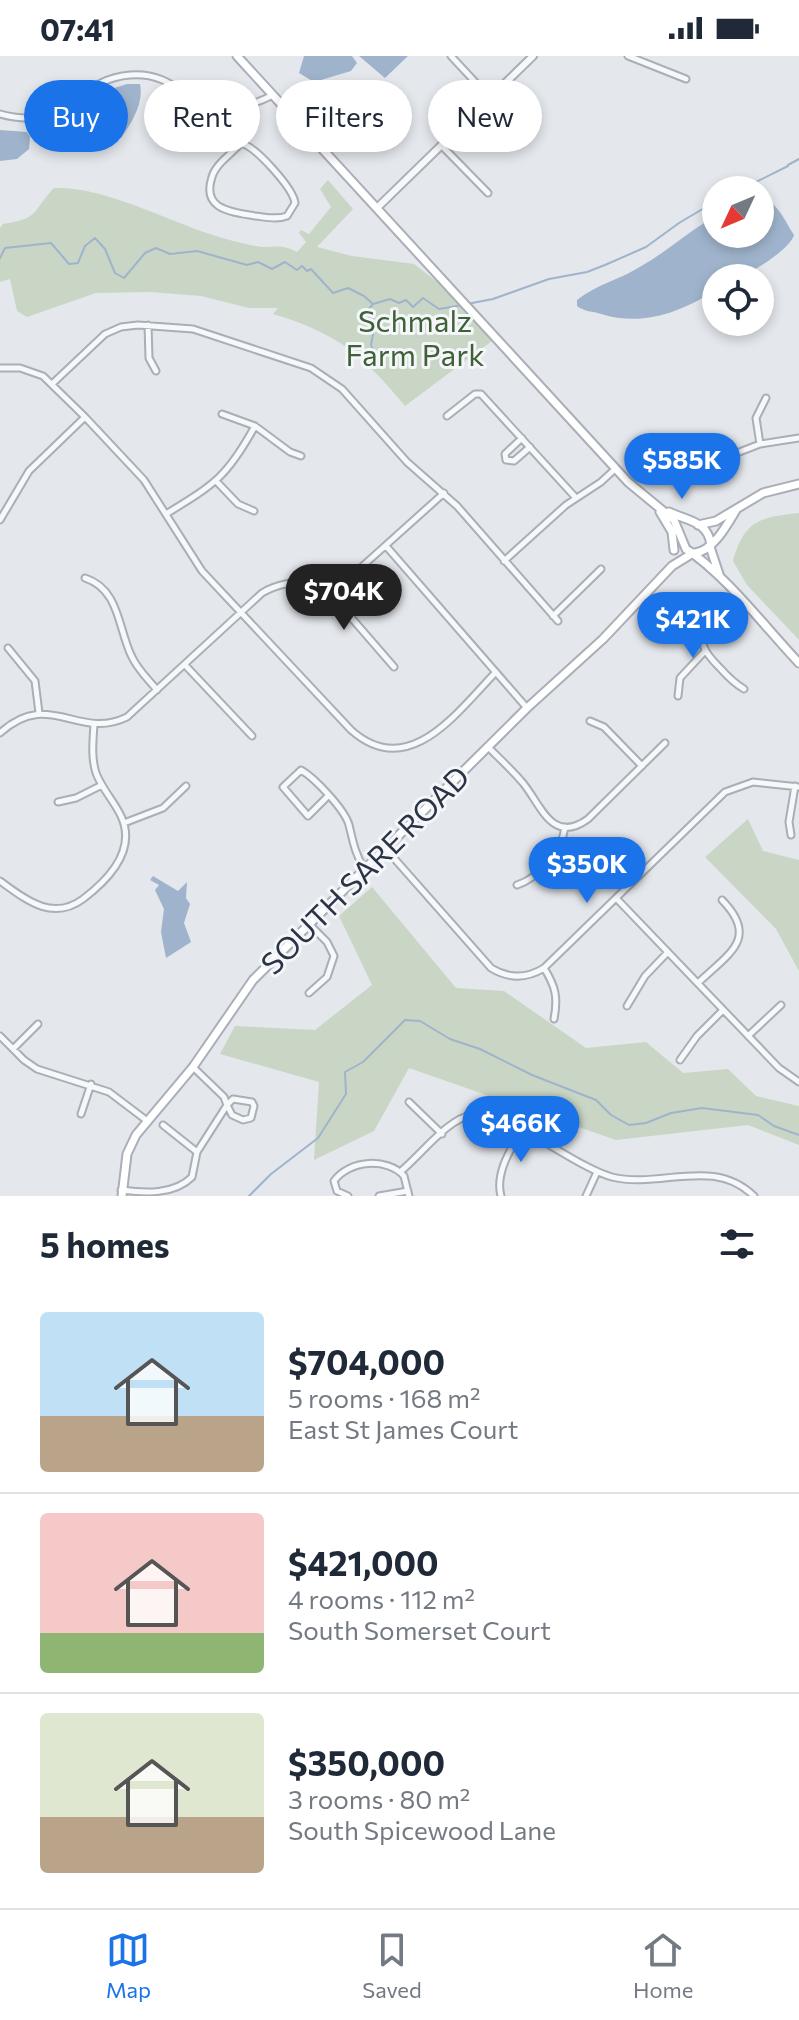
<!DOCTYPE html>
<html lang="en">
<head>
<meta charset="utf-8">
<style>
  :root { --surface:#fff; --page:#f2f2f3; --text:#1f2937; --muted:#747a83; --line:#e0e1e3; --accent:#1a73e8 }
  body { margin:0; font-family:Commissioner,sans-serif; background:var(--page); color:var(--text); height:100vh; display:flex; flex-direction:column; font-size:30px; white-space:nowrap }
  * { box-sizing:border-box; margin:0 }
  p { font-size:26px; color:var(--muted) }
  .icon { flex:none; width:44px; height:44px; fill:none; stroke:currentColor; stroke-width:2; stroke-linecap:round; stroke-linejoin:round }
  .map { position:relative; height:1140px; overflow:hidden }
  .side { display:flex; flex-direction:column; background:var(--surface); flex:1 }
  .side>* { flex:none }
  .banner { position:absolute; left:24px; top:24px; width:752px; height:72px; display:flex; gap:16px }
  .needle { width:52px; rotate:226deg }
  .controls { position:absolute; left:702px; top:120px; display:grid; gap:16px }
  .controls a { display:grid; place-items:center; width:72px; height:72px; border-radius:50%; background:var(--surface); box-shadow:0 4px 12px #0003; font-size:40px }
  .price { position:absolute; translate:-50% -68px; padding:0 18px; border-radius:28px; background:var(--accent); color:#fff; font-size:26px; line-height:52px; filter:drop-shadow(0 2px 4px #0008) }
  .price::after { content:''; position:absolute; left:50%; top:48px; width:24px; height:18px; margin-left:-12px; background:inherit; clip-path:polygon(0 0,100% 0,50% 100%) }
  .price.on { background:#222; color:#fff }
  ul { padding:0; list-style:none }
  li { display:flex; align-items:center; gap:24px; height:200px; padding:0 40px }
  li+li { border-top:2px solid var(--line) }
  li span { display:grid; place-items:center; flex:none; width:224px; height:160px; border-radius:8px; color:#555 }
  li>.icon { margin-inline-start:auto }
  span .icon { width:96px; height:96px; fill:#fffc; stroke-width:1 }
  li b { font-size:34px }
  h2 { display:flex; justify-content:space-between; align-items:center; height:96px; padding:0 40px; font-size:34px }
  .chip { padding:0 28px; border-radius:36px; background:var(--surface); box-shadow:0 4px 12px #0003; font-size:28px; line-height:72px }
  .chip.on { background:var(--accent); color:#fff }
  .status { display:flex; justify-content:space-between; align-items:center; height:56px; padding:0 40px; background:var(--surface); direction:ltr }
  .status svg { height:22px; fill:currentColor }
  .dock { display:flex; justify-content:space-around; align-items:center; height:112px; border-top:2px solid var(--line); background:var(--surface); font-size:22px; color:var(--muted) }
  .dock a { display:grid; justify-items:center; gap:4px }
  .dock .on { color:var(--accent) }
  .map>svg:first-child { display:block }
</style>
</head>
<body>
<div class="status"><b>07:41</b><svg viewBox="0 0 49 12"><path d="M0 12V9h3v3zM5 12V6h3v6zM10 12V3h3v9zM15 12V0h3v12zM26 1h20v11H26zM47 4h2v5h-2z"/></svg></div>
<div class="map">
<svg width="799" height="1140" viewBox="0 0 799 1140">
  <rect width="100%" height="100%" fill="#e4e7ec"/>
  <path fill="#c9d6c5" d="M328,124L353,153L317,191L352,200L414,208L462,245L460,249L492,285L405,350C363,299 337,277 273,258L278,252H249L201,240L150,236L96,237L27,261L17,255L10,223L0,226V172L3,168C41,162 31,156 54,132C103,130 166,164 213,179C225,183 256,192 268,191C280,190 285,190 297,196L306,186L299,177L301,174L309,178L331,151L320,133Z
    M799,457V584L747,529L733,505C744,465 760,461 799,457Z
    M748,763L763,795L799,804V915L776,873L705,801Z
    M372,831L456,932L504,935L586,992L646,986L683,1017L728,1013L756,1040L799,1050V1089L748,1069L616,1084L409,1012L374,1075L314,1104L319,1026L220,998L235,970L315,974L372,929L339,860Z"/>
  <path fill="#9fb4cc" d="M304,0H352L357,7L351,15L314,26L299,17Z
    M359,0H408L385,22Z
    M127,28H140C144,47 132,66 121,82L73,91L51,86L53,76L104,53L102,41L108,34Z
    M157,39C170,40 194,56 211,60L213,66L208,71L201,73L160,70L154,61L157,53Z
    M0,74L27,76L30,81L29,93L17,103L0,105Z
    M760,141C777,145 785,165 794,179C790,193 751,218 736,222C730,223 722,222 716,222V234C681,256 643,271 601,258C592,255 585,256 577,250V244C597,228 622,223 643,209C669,194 690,174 716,160V178H760Z
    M153,820L178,835L187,826L186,842L190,848L184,867L191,886L166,902L161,876L164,853L155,834L159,829L150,824Z"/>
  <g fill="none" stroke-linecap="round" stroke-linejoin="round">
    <path stroke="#9fb4cc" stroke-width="2" d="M788,109L799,103
      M740,134L788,110
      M0,202L5,192L51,187L69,208L78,207L85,190L95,182L105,193L115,217L124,222L145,197L156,192L170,198L197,195L247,209L258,206L272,213L285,206L297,214L302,210L307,215L311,213L333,237L348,232L364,240L373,248L368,254L373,278L371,289L377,304
      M373,248L390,243L399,247L406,244L413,251L423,242L439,253L463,249
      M467,248L493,243L549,223L587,216L605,209L646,191L679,167L716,145
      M249,1140L271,1118L318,1082L346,1038L345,1016L363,1006L405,964L420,965L450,983L480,993L532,1019L596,1044L611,1059L629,1069L646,1067L671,1057L702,1052L758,1059L774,1070L799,1079"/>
    <defs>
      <path id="minor" d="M451,0L490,42
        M628,0L686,23
        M236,53L241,87C233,97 216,107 212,121C201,154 232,156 255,160C266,161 276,164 287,160L295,147C293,132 256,91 241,87
        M0,58C69,77 75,23 130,19C191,14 192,80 273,39
        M441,89L488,137
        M148,269L149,302L156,315
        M0,312H20L43,320L85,361L144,424L202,515L351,674C409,726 458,655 496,616
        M52,328L105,278L121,271L138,269L193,273L311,312L342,333L407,406L457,450L558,565
        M222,358L255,370L290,396L301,400
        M447,360L475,338H481L576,442
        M522,382L505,398L506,404L514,405L530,391
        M760,388L756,362L766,342
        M724,402L760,388L799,382
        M217,426L238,448L254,455
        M166,458C215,428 227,421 255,370
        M0,464L29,415L85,361
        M386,490L527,652
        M504,505L566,449L601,426L615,413
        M85,522C119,533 118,571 131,599C137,613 148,623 157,634
        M331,522L342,551L394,611
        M739,543C730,549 724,558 716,565C694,583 703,595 720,612C727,620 734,627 744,633
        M553,560L601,513
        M718,564L746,550
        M8,592L35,625L39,657
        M185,609L252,680
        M678,640L680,622L705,595
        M590,665L604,671L642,710
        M0,677C49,632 78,685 127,661L262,537C291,519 326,530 356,516L444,437
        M488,691C500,703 512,714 523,727C541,749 552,789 588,763L665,687
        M328,740L308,760L283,731L301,714C315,722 345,754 349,769C353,785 355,798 364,812
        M58,746L76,742L102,729
        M124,767L163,752L186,730
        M791,779L789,766L795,730
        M385,792L491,912C509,923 526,923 544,912L725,736L753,726L799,731
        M0,825C25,843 52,866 83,843C108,824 137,794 121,760C114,745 102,733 96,717C91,701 93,685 94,668
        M517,829C539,822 562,794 565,771
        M616,842L779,1012L799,1026
        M309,868L327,886L334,900L327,921L309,937
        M544,912C556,931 558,942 554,963
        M698,927C728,898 760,883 722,844
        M627,950L645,920L668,896
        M0,980L24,1004L37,1013L109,1036L146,1064
        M748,980L781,949
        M13,993L38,968
        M680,1004L697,980L723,954
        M233,1043L252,1046L254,1050L251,1062L243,1064L232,1059L227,1049Z
        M409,1046L442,1078
        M81,1058L91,1028
        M163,1069L197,1096
        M400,1116C420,1100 448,1062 472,1059C510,1055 574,1111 612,1121C661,1133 713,1100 754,1140
        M404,1120L409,1140
        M121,1134C145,1137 174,1139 192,1121L197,1096L227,1049L224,1041L193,1011
        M348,1140L337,1135L334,1125C349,1104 387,1101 404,1120
        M379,1140L408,1135
        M501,1140C495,1118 510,1094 521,1075
        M586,1140L597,1116"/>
      <path id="tertiary" d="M378,151L533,0"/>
      <path id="secondary" d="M237,0L628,426L674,464L686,493C725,518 765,571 799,607
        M660,456L672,476L674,494
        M669,456C688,465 708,465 711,489
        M698,469L716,465L763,437L799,428
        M710,491L719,518
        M695,497C713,495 727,469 736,454
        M122,1140L127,1098L136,1079L193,1011L253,924L527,652L603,583L672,510L693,497"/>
    </defs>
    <use href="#minor" stroke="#a9aeb7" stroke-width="9"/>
    <use href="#tertiary" stroke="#a9aeb7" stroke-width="10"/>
    <use href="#secondary" stroke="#a9aeb7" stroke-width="11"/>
    <use href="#minor" stroke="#f7f8fa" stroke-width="5"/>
    <use href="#tertiary" stroke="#f7f8fa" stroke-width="6"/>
    <use href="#secondary" stroke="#fff" stroke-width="7"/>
  </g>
  <g text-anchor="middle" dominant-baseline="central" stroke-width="6" stroke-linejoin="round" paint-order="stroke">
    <g font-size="30" fill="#3f6138" stroke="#f4f6f9">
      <text x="415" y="263">Schmalz<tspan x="415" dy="34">Farm Park</tspan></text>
    </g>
    <g font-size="30" fill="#2b3445" stroke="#f4f6f9">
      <text transform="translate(364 813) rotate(-45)">SOUTH SARE ROAD</text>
    </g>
  </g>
</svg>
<div class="controls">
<a><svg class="needle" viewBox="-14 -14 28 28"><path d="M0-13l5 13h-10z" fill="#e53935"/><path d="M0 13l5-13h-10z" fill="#747a83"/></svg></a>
<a><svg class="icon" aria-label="locate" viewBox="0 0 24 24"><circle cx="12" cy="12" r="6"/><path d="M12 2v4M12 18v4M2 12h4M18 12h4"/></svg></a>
</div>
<b class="price" style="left:682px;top:445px">$585K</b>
<b class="price on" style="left:344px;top:576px">$704K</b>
<b class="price" style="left:693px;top:604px">$421K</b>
<b class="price" style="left:587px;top:849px">$350K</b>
<b class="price" style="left:521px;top:1108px">$466K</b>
<div class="banner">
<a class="chip on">Buy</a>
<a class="chip">Rent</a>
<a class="chip">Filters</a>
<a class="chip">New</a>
</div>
</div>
<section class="side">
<h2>5 homes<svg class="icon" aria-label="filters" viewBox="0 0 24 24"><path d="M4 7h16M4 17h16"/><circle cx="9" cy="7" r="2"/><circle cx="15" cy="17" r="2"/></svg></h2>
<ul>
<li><span style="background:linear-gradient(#bfe0f5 65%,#b9a48a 0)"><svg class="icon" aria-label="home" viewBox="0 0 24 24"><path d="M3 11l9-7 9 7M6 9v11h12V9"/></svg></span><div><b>$704,000</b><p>5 rooms · 168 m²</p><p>East St James Court</p></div></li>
<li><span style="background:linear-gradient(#f6c9c9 75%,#8fb573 0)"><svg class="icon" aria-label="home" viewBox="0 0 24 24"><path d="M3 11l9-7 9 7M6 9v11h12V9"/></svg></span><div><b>$421,000</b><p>4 rooms · 112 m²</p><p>South Somerset Court</p></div></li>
<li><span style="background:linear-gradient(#dfe7d0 65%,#b9a48a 0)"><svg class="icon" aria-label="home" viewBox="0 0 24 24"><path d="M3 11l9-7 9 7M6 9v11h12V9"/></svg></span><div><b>$350,000</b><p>3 rooms · 80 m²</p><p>South Spicewood Lane</p></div></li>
</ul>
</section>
<nav class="dock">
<a class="on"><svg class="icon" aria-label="map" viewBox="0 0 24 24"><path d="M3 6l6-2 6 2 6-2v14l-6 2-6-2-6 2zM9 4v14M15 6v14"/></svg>Map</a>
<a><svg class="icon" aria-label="saved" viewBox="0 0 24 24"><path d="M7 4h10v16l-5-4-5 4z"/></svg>Saved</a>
<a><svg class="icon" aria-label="home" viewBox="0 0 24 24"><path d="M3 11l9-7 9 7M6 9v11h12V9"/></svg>Home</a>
</nav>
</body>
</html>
